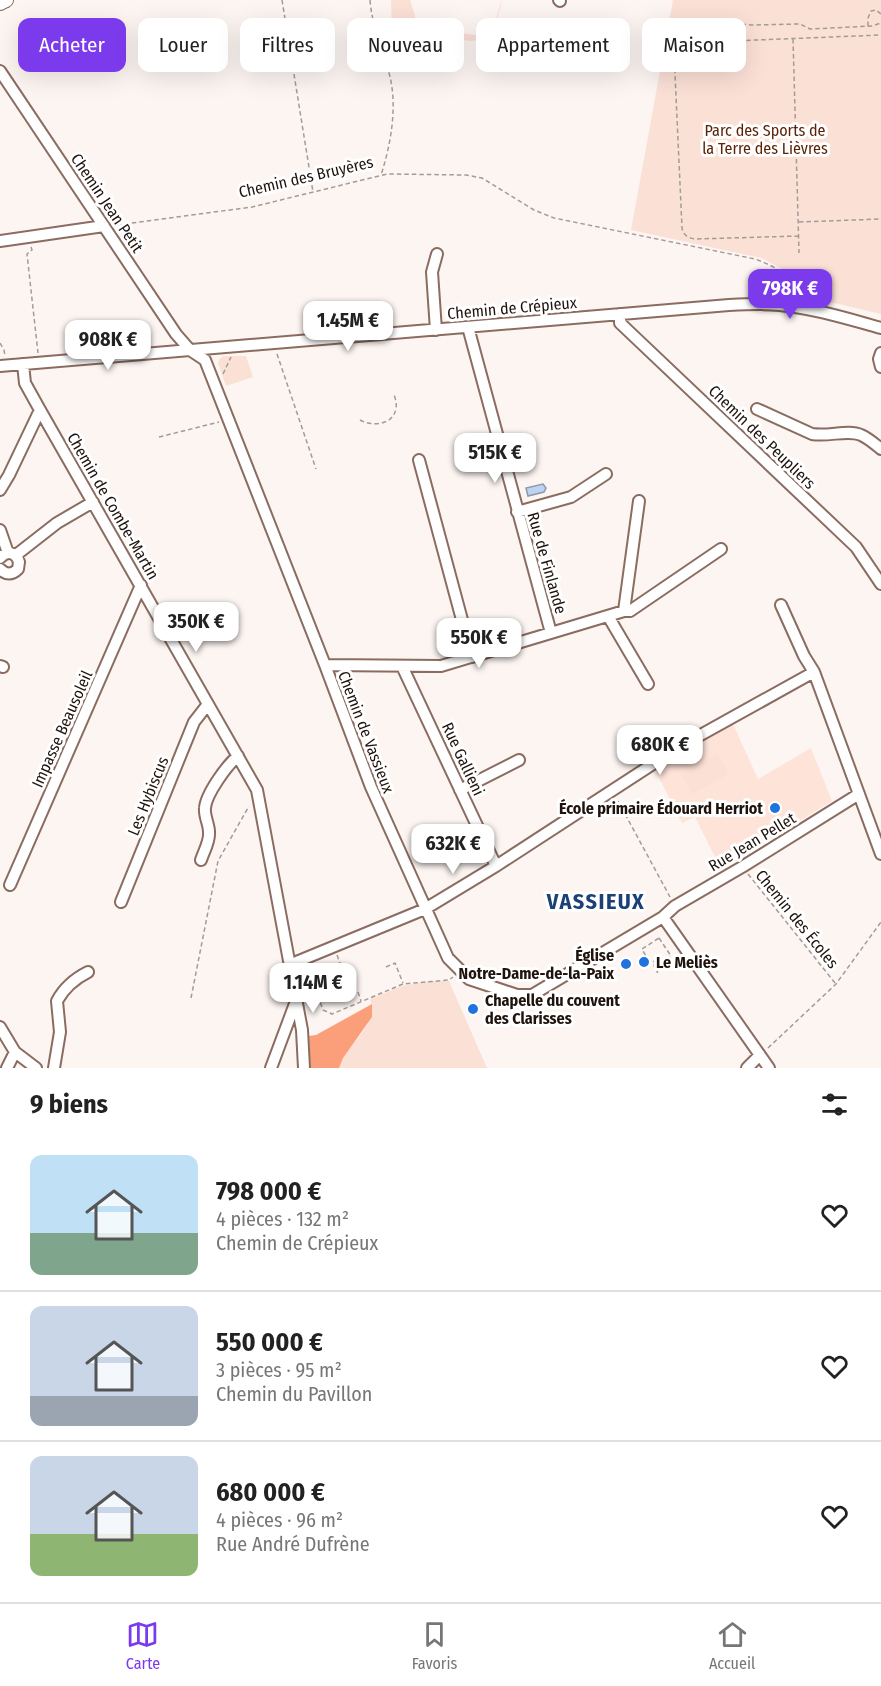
<!DOCTYPE html>
<html lang="fr">
<head>
<meta charset="utf-8">
<style>
  :root { --surface:#fff; --page:#f2f2f2; --text:#222; --muted:#767676; --line:#e0e0e0; --accent:#7c3aed }
  body { margin:0; font-family:"Fira Sans Condensed",sans-serif; background:var(--page); color:var(--text); height:100vh; display:flex; flex-direction:column; font-size:22px; white-space:nowrap }
  * { box-sizing:border-box; margin:0 }
  p { font-size:20px; color:var(--muted) }
  .icon { flex:none; width:33px; height:33px; fill:none; stroke:currentColor; stroke-width:2; stroke-linecap:round; stroke-linejoin:round }
  .map { position:relative; height:1068px; overflow:hidden }
  .details { display:flex; flex-direction:column; background:var(--surface); flex:1 }
  .details>* { flex:none }
  .hud { position:absolute; left:18px; top:18px; width:846px; height:54px; display:flex; gap:12px }
  .price { position:absolute; translate:-50% -51px; padding:0 14px; border-radius:12px; background:#fff; color:#222; font-size:20px; line-height:39px; filter:drop-shadow(0 2px 3px #0008) }
  .price::after { content:''; position:absolute; left:50%; top:36px; width:18px; height:14px; margin-left:-9px; background:inherit; clip-path:polygon(0 0,100% 0,50% 100%) }
  .price.selected { background:var(--accent); color:#fff }
  ul { padding:0; list-style:none }
  li { display:flex; align-items:center; gap:18px; height:150px; padding:0 30px }
  li+li { border-top:2px solid var(--line) }
  li span { display:grid; place-items:center; flex:none; width:168px; height:120px; border-radius:12px; color:#555 }
  li>.icon { margin-inline-start:auto }
  span .icon { width:72px; height:72px; fill:#fffc; stroke-width:1 }
  li b { font-size:26px }
  h2 { display:flex; justify-content:space-between; align-items:center; height:72px; padding:0 30px; font-size:26px }
  .tag { padding:0 21px; border-radius:12px; background:var(--surface); box-shadow:0 6px 24px #0002; font-size:21px; line-height:54px }
  .tag.selected { background:var(--accent); color:#fff }
  .tab-bar { display:flex; justify-content:space-around; align-items:center; height:84px; border-top:2px solid var(--line); background:var(--surface); font-size:16px; color:var(--muted) }
  .tab-bar a { display:grid; justify-items:center; gap:3px }
  .tab-bar .selected { color:var(--accent) }
  .map>svg:first-child { display:block }
</style>
</head>
<body>
<div class="map">
<svg width="881" height="1068" viewBox="0 0 881 1068">
  <rect width="100%" height="100%" fill="#fcf5f2"/>
  <path fill="#fee3d9" d="M733,724L758,779L811,748L832,801L721,869L695,817L682,823L654,768Z"/>
  <path fill="#fbe0d6" d="M391,0H410L415,16L414,28L476,35C499,30 495,16 502,0C498,19 493,39 471,41L392,31Z
    M673,0H881V314L804,296L799,292L789,275L781,268L761,258L631,230Z
    M224,356H246L253,377L226,386L218,363L220,358Z
    M718,754L729,774L692,794L681,774Z
    M430,981H449L487,1068H339C345,1044 380,1026 370,999L402,986Z"/>
  <path fill="#fb9f7a" d="M372,1004V1017L343,1058L339,1068H310L309,1036L316,1035Z"/>
  <path fill="#bdd3f1" stroke="#8e99ad" stroke-width="1.5" d="M543,484L546,488L544,492L528,496L526,488Z"/>
  <g fill="none" stroke-linecap="round" stroke-linejoin="round">
    <defs>
      <path id="minor" d="M559,0L560,1
        M0,71L176,334L190,350L205,360L325,665L371,787L448,958L469,979L517,995H532L663,917L769,1068
        M0,241L104,226
        M620,314V323L856,547L881,584
        M468,327L551,633
        M436,330L432,272L437,254
        M881,353L879,359L881,367
        M23,364L25,383L40,410L257,790L302,1030L304,1068
        M0,366L729,305C751,304 773,303 795,307C824,311 852,320 881,328
        M757,409L812,434C829,437 848,429 861,435C868,438 875,444 881,449
        M419,460L472,657
        M0,490L9,475L40,410
        M517,512L571,497L606,474
        M0,530L8,553
        M16,555L57,523L93,502
        M0,558C7,550 16,552 19,562L18,569C12,575 6,575 0,569
        M781,605L804,656L814,672L881,854
        M624,611L639,501
        M608,616L648,684
        M325,665L441,666L624,611H630L721,549
        M0,666L3,667
        M402,666L496,866
        M460,790L519,760
        M201,860C204,851 210,841 209,832C209,824 204,816 205,808C206,794 227,765 238,756
        M10,885L141,585
        M121,902L194,722L208,704
        M663,917L675,906L742,867L859,794
        M289,965L425,909L496,866L679,747L814,672
        M0,1027L15,1052L36,1068
        M7,1068L15,1052
        M54,1068L60,1032L57,1001C64,988 74,979 88,972
        M271,1068L296,1001
        M747,1068L760,1055"/>
      <path id="major" d="M0,3L6,0"/>
    </defs>
    <use href="#minor" stroke="#8b6c60" stroke-width="14"/>
    <use href="#major" stroke="#8b6c60" stroke-width="16"/>
    <path stroke="#a49b97" stroke-width="1.5" stroke-dasharray="4.5 3" stroke-linecap="butt" d="M282,0L313,192
      M370,0C372,26 382,48 389,73C398,105 391,144 381,175
      M689,24H739L751,25L800,24L810,29L872,26L881,23
      M868,26V18L871,11L876,10L881,14
      M793,39L799,253
      M799,222L881,219
      M117,225L252,207L387,174L466,175L482,178L534,210L554,218L755,259C776,267 788,272 793,296
      M799,236L695,239C688,238 683,235 682,228L674,52L682,43L881,35
      M31,247L32,250L27,254L38,353
      M489,314L523,311
      M0,343L4,350L5,356
      M277,354L316,469
      M223,374L231,357
      M360,420C372,427 394,425 396,408C397,403 395,398 394,394
      M159,437L219,422
      M618,801L670,897
      M748,874L835,983
      M659,938L671,956L661,963L648,960L642,949Z
      M337,955L343,971
      M655,962L654,966L659,975
      M340,963L320,970L311,977L323,1010L332,1014L403,984L449,980L453,977
      M386,967L395,963L403,983
      M358,992L361,1001
      M191,998L218,861L249,806
      M306,1000L318,996
      M768,1048L836,984L881,922"/>
    <use href="#minor" stroke="#fff" stroke-width="10"/>
    <use href="#major" stroke="#fff" stroke-width="14"/>
  </g>
  <g fill="#2073dd" stroke="#fff" stroke-width="2">
    <circle cx="775" cy="808" r="6"/>
    <circle cx="644" cy="962" r="6"/>
    <circle cx="626" cy="964" r="6"/>
    <circle cx="473" cy="1009" r="6"/>
  </g>
  <g text-anchor="middle" dominant-baseline="central" stroke-width="6" stroke-linejoin="round" paint-order="stroke">
    <g font-size="16" fill="#5b2207" stroke="#fff">
      <text x="765" y="130">Parc des Sports de<tspan x="765" dy="18">la Terre des Lièvres</tspan></text>
    </g>
    <g font-size="16" fill="#1f130e" stroke="#fff">
      <text transform="translate(306 177) rotate(-13)">Chemin des Bruyères</text>
      <text transform="translate(107 203) rotate(56)">Chemin Jean Petit</text>
      <text transform="translate(512 308) rotate(-5)">Chemin de Crépieux</text>
      <text transform="translate(762 437) rotate(44)">Chemin des Peupliers</text>
      <text transform="translate(113 506) rotate(60)">Chemin de Combe-Martin</text>
      <text transform="translate(547 563) rotate(74)">Rue de Finlande</text>
      <text transform="translate(62 729) rotate(-66)">Impasse Beausoleil</text>
      <text transform="translate(366 732) rotate(69)">Chemin de Vassieux</text>
      <text transform="translate(463 759) rotate(65)">Rue Gallieni</text>
      <text transform="translate(148 796) rotate(-68)">Les Hybiscus</text>
      <text transform="translate(752 842) rotate(-31)">Rue Jean Pellet</text>
      <text transform="translate(797 919) rotate(51)">Chemin des Écoles</text>
    </g>
    <g font-size="16" font-weight="bold" fill="#1f130e" stroke="#fff" text-anchor="end">
      <text x="763" y="808">École primaire Édouard Herriot</text>
      <text x="614" y="955">Église<tspan x="614" dy="18">Notre-Dame-de-la-Paix</tspan></text>
      <text x="656" y="962" text-anchor="start">Le Meliès</text>
      <text x="485" y="1000" text-anchor="start">Chapelle du couvent<tspan x="485" dy="18">des Clarisses</tspan></text>
    </g>
    <g font-size="22" font-weight="bold" letter-spacing="1.5" fill="#1b4176" stroke="#fff">
      <text x="596" y="901">VASSIEUX</text>
    </g>
  </g>
</svg>
<b class="price selected" style="left:790px;top:320px">798K €</b>
<b class="price" style="left:348px;top:352px">1.45M €</b>
<b class="price" style="left:108px;top:371px">908K €</b>
<b class="price" style="left:495px;top:484px">515K €</b>
<b class="price" style="left:196px;top:653px">350K €</b>
<b class="price" style="left:479px;top:669px">550K €</b>
<b class="price" style="left:660px;top:776px">680K €</b>
<b class="price" style="left:453px;top:875px">632K €</b>
<b class="price" style="left:313px;top:1014px">1.14M €</b>
<div class="hud">
<a class="tag selected">Acheter</a>
<a class="tag">Louer</a>
<a class="tag">Filtres</a>
<a class="tag">Nouveau</a>
<a class="tag">Appartement</a>
<a class="tag">Maison</a>
</div>
</div>
<section class="details">
<h2>9 biens<svg class="icon" aria-label="filters" viewBox="0 0 24 24"><path d="M4 7h16M4 17h16"/><circle cx="9" cy="7" r="2"/><circle cx="15" cy="17" r="2"/></svg></h2>
<ul>
<li><span style="background:linear-gradient(#bfe0f5 65%,#7fa58c 0)"><svg class="icon" aria-label="home" viewBox="0 0 24 24"><path d="M3 11l9-7 9 7M6 9v11h12V9"/></svg></span><div><b>798 000 €</b><p>4 pièces · 132 m²</p><p>Chemin de Crépieux</p></div><svg class="icon" aria-label="heart" viewBox="0 0 24 24"><path d="M12 20l-8-8c-3-5 5-10 8-4 3-6 11-1 8 4z"/></svg></li>
<li><span style="background:linear-gradient(#c9d6e8 75%,#9aa5b1 0)"><svg class="icon" aria-label="home" viewBox="0 0 24 24"><path d="M3 11l9-7 9 7M6 9v11h12V9"/></svg></span><div><b>550 000 €</b><p>3 pièces · 95 m²</p><p>Chemin du Pavillon</p></div><svg class="icon" aria-label="heart" viewBox="0 0 24 24"><path d="M12 20l-8-8c-3-5 5-10 8-4 3-6 11-1 8 4z"/></svg></li>
<li><span style="background:linear-gradient(#c9d6e8 65%,#8fb573 0)"><svg class="icon" aria-label="home" viewBox="0 0 24 24"><path d="M3 11l9-7 9 7M6 9v11h12V9"/></svg></span><div><b>680 000 €</b><p>4 pièces · 96 m²</p><p>Rue André Dufrène</p></div><svg class="icon" aria-label="heart" viewBox="0 0 24 24"><path d="M12 20l-8-8c-3-5 5-10 8-4 3-6 11-1 8 4z"/></svg></li>
</ul>
</section>
<nav class="tab-bar">
<a class="selected"><svg class="icon" aria-label="map" viewBox="0 0 24 24"><path d="M3 6l6-2 6 2 6-2v14l-6 2-6-2-6 2zM9 4v14M15 6v14"/></svg>Carte</a>
<a><svg class="icon" aria-label="saved" viewBox="0 0 24 24"><path d="M7 4h10v16l-5-4-5 4z"/></svg>Favoris</a>
<a><svg class="icon" aria-label="home" viewBox="0 0 24 24"><path d="M3 11l9-7 9 7M6 9v11h12V9"/></svg>Accueil</a>
</nav>
</body>
</html>
